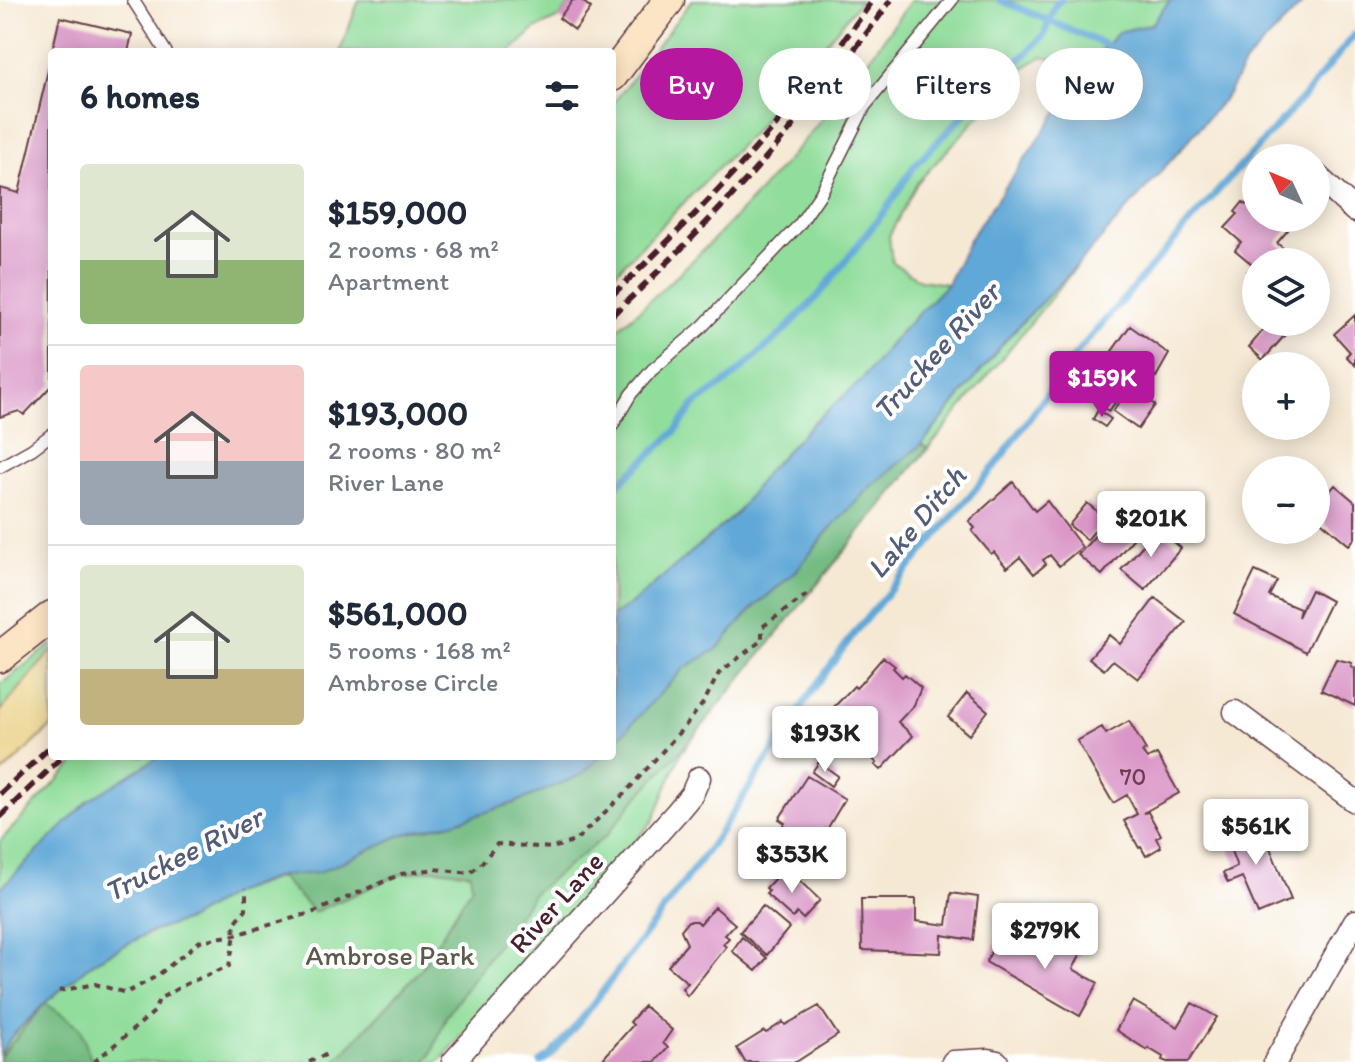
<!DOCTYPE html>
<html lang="en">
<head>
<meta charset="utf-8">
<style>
  :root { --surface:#fff; --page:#f6f6f7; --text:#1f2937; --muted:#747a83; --line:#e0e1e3; --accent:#b5179e }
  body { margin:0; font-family:Itim,sans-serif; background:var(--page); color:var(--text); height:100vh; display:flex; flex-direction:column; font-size:30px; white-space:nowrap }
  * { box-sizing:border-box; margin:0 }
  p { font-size:26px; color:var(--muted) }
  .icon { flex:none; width:44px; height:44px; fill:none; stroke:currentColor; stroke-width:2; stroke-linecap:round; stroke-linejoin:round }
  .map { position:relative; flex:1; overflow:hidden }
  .details { position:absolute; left:48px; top:48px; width:568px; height:712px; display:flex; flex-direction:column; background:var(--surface); border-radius:8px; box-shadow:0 4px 20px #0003 }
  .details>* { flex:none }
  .top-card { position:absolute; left:640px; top:48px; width:594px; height:72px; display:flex; gap:16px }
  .needle { width:52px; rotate:314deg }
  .fabs { position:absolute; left:1242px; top:144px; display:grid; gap:16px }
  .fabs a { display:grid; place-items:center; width:88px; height:88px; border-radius:50%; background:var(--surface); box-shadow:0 4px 20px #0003; font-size:40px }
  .price { position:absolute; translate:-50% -68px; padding:0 18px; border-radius:8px; background:#fff; color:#222; font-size:26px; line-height:52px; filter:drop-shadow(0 2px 4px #0008) }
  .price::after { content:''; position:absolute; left:50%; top:48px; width:24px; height:18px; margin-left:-12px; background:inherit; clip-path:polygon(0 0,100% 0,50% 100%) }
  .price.current { background:var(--accent); color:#fff }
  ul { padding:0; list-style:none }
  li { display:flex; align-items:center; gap:24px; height:200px; padding:0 32px }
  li+li { border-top:2px solid var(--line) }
  li span { display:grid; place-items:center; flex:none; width:224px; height:160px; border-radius:8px; color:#555 }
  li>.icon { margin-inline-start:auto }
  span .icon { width:96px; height:96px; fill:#fffc; stroke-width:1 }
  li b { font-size:34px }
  h2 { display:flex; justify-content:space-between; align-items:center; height:96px; padding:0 32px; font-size:34px }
  .pill { padding:0 28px; border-radius:36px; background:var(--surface); box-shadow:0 4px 20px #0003; font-size:28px; line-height:72px }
  .pill.current { background:var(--accent); color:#fff }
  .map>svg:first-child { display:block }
</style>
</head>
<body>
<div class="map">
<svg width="1355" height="1062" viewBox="0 0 1355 1062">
  <rect width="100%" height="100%" fill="#fff"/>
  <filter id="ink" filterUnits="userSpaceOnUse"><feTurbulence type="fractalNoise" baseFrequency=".0125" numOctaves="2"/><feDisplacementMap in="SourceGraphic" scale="16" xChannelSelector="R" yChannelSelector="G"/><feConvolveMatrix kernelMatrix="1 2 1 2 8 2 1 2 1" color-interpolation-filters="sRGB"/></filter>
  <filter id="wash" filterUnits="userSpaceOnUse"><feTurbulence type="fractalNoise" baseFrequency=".006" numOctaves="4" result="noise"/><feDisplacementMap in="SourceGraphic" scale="32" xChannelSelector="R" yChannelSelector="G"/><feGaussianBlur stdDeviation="1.8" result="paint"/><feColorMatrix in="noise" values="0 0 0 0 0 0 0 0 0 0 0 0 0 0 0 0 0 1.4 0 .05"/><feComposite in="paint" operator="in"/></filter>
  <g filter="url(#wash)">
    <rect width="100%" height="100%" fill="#f6e9d4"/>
    <path fill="#91dd9b" stroke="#6e7e63" stroke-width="2" d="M359,0H573L559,18L535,29L510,52H340Z
      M692,0H861L757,128L612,276V105Z
      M911,0H1170L1152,24L1119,32L1096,56L1081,77L1066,61L1042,57L1023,68L917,183L889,236L892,262L920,280L947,284L897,336L859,383L812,424L767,471L737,513L630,605L612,616V334C725,237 827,123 911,0Z
      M1081,261L693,737L680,755L653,821L439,1062H0V1054L12,1036L45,1003L95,961L148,933L190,919L233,893L581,775L601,756H612V745L684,668L796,571L827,532L870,487L922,444L1009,336Z
      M52,644V650L0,712V685Z
      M81,756H160L89,801L0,889V841Z"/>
    <path fill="#74bc83" stroke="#5f6e57" stroke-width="2" d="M922,444L928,448L693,737L633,802L607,835L534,893L446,1017L431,1055L424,1062H335L421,969L472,886L470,873L435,869L401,874L314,912L279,876L318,873L401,835L452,823L514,803L581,775L601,756H612V745L684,668L717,649L751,610L796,571L827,532L870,487Z
      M45,1003L80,1027L92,1062H0V1057Z"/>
    <path fill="#eeda9e" stroke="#9c7c64" stroke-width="2" d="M52,650V726L0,775V712Z"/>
    <path fill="#61a8d7" stroke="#566481" stroke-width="2" d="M1170,0H1306L1246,61L1228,94L1181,149L1081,261L1009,336L922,444L870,487L827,532L796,571L751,610L717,649L684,668L612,745V616L630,605L737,513L767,471L812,424L859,383L897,336L947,284L970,238L1096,56L1119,32L1152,24Z
      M160,756H601L581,775L514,803L452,823L401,835L318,873L279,876L233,893L190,919L148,933L95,961L45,1003L12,1036L0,1054V889L89,800Z"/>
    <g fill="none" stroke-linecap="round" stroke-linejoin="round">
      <path stroke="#61a8d7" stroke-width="7" d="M1000,0L1106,45
        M612,490L675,432L695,404L729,380L780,335L818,296L887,208L914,166L979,99L993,73L1012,68L1044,35L1055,5L1061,0
        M541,1062L551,1055L585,1015L715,840L812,691L859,627L999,461L1075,355L1198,213L1305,95L1355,34"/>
    </g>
    <g id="blocks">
      <path fill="#da96c7" d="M573,0H581L591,8L575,30L559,18Z
        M60,17L132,34L128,52H52Z
        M51,58L52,385L24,415L19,411L0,417V188L19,193Z
        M1249,201L1256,207V218H1274L1288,230L1277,243L1299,262H1256V280L1247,272L1253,265L1235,250L1241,242L1225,228L1238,214L1235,212L1243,202L1246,205Z
        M1355,315V365L1346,356L1350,352L1334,334Z
        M1270,322L1285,335L1263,360L1249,347Z
        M1130,326L1169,354L1156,377L1154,375L1139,393L1155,405L1138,429L1113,411L1119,402L1117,400L1109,411L1076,388L1094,363L1111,377L1116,358L1110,354Z
        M1098,410L1111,419L1105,427L1093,419Z
        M1013,482L1035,511L1047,501L1082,547L1059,566L1050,555L1043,560L1046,564L1034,574L1020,557L1007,568L994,552L991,554L972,531L975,528L969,521Z
        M1335,485L1355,502V538L1349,545L1316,517V508Z
        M1087,503L1105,518L1087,540L1069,525Z
        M1115,513L1138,533L1102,575L1078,555Z
        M1158,528L1181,548L1145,590L1121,570Z
        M1255,571L1277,581L1269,596L1300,609L1298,617L1311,590L1331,601L1306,652L1234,614Z
        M1155,598L1186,622L1138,679L1113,660L1104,670L1089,658L1109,635L1120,644Z
        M883,657L895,666L893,668L902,677L905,674L921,688L914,705L898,722L913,736L881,770L875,765L877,763L833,722L841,713L834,707L854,686L856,688L860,684Z
        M1336,659L1352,663L1351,666L1355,668V706L1321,690Z
        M967,693L988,711L969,735L948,717Z
        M1129,721L1146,750L1142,752L1147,759L1157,754L1179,793L1143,813L1148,812L1161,835L1156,838L1161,847L1146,856L1141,847L1139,848L1124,821L1137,814L1127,795L1113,803L1077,741L1102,727L1106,734Z
        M819,762L838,776L831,786L812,772Z
        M807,776L845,799L826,831L834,835L813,869L772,844L785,823L779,819Z
        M1258,818L1291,900L1258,914L1242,877L1228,883L1223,873L1237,867L1225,835Z
        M785,867L820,900L803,919L797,913L793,918L766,894L769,891L766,888Z
        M951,893L978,897L973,940L942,935L941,953L862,950L861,899H916V921L947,925Z
        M763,906L789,928L767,955L740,932Z
        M715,907L735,924L725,935L729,938L723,944L726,947L687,996L682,988L688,983L668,966L687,944L681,930L688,921H697L700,924Z
        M1002,930L1048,956L1057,940L1081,953L1073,969L1098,983L1080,1016L986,962Z
        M742,937L767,958L756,971L732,951Z
        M1133,1001L1178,1027L1192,1003L1217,1017L1188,1062H1167L1162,1060L1163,1057L1148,1048L1147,1050L1116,1030Z
        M644,1006L672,1030L663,1043L668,1048L655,1062H600L633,1025L630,1022Z
        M819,1006L838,1035L796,1062H745L737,1048L764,1031L766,1033L783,1022L785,1025Z"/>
    </g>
  </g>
  <g filter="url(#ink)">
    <use href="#blocks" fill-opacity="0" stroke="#643d44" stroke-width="2"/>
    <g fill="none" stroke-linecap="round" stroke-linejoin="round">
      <defs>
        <path id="lane" d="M133,0L166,52
          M612,426L631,394L652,370L702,327L799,225L821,193L865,106L952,0
          M0,467L32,449L52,434"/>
        <path id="street" d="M1316,175L1355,211
          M1235,712L1355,801
          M453,1062L677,812L692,794L699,778
          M953,1062L988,1060L997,1062
          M1275,1062L1355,921"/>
        <path id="secondary" d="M612,76L669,0
          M0,657L52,616"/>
      </defs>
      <use href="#lane" stroke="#643d44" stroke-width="14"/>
      <use href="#street" stroke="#643d44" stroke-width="25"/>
      <use href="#secondary" stroke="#643d44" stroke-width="33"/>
      <path stroke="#643d44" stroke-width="4" stroke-dasharray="6 6" stroke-linecap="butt" d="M59,991L95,984L126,993L157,976L200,941L235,935L314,912L401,874L435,869L470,873L480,865L497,844L552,848L575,841L626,792L685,726L704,702L719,673L762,640V627L812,591
        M94,1062L154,1012L159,999L186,984L229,966L235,935L234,924L246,909V888
        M309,1062L330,1053"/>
      <use href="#lane" stroke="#fff" stroke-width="11"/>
      <use href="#street" stroke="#fff" stroke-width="22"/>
      <use href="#secondary" stroke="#fce5c4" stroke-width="30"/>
      <path stroke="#4a1f2b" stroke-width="6" stroke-dasharray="12 6" stroke-linecap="butt" d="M612,295C708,206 798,107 873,0
        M612,315C716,220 809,114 891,0
        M0,794L52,745
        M0,817L63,756"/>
    </g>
  </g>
  <g text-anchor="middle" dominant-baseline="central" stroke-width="8" stroke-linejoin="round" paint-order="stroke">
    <g font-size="24" fill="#6e3d52">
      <text x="1133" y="776">70</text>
    </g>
    <g font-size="28" fill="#4a1f2b" stroke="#fff">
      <text transform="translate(556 902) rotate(-48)">River Lane</text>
    </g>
    <g font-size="28" fill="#5f584d" stroke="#fff">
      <text x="390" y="955">Ambrose Park</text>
    </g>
    <g font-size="30" font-style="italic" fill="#545d78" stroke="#fff">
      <text transform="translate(936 351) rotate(-48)">Truckee River</text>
      <text transform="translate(916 522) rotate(-50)">Lake Ditch</text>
      <text transform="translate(183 854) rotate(-27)">Truckee River</text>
    </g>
  </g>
</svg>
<div class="fabs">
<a><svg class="needle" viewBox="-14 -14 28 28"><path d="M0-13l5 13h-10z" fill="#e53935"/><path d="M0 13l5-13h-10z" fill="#747a83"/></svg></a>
<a><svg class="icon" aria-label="layers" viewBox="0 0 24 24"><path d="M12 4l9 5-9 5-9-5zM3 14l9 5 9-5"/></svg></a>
<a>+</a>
<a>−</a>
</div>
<b class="price current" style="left:1102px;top:419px">$159K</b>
<b class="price" style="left:1151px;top:559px">$201K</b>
<b class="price" style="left:825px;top:774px">$193K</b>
<b class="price" style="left:1256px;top:867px">$561K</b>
<b class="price" style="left:792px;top:895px">$353K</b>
<b class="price" style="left:1045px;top:971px">$279K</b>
<div class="top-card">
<a class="pill current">Buy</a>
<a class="pill">Rent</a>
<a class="pill">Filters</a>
<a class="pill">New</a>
</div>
<section class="details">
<h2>6 homes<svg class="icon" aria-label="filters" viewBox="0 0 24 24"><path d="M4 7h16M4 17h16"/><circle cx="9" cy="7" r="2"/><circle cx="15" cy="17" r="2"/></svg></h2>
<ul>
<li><span style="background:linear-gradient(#dfe7d0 60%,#8fb573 0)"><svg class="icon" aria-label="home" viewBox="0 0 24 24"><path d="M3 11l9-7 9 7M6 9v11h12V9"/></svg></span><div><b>$159,000</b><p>2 rooms · 68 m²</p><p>Apartment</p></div></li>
<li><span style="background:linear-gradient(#f6c9c9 60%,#9aa5b1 0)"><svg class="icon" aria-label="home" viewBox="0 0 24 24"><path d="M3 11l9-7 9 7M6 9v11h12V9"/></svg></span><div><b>$193,000</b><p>2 rooms · 80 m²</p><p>River Lane</p></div></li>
<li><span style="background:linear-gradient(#dfe7d0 65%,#c2b280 0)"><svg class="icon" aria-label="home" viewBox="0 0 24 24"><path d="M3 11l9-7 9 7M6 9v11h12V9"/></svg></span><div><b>$561,000</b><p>5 rooms · 168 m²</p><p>Ambrose Circle</p></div></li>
</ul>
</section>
</div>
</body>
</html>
